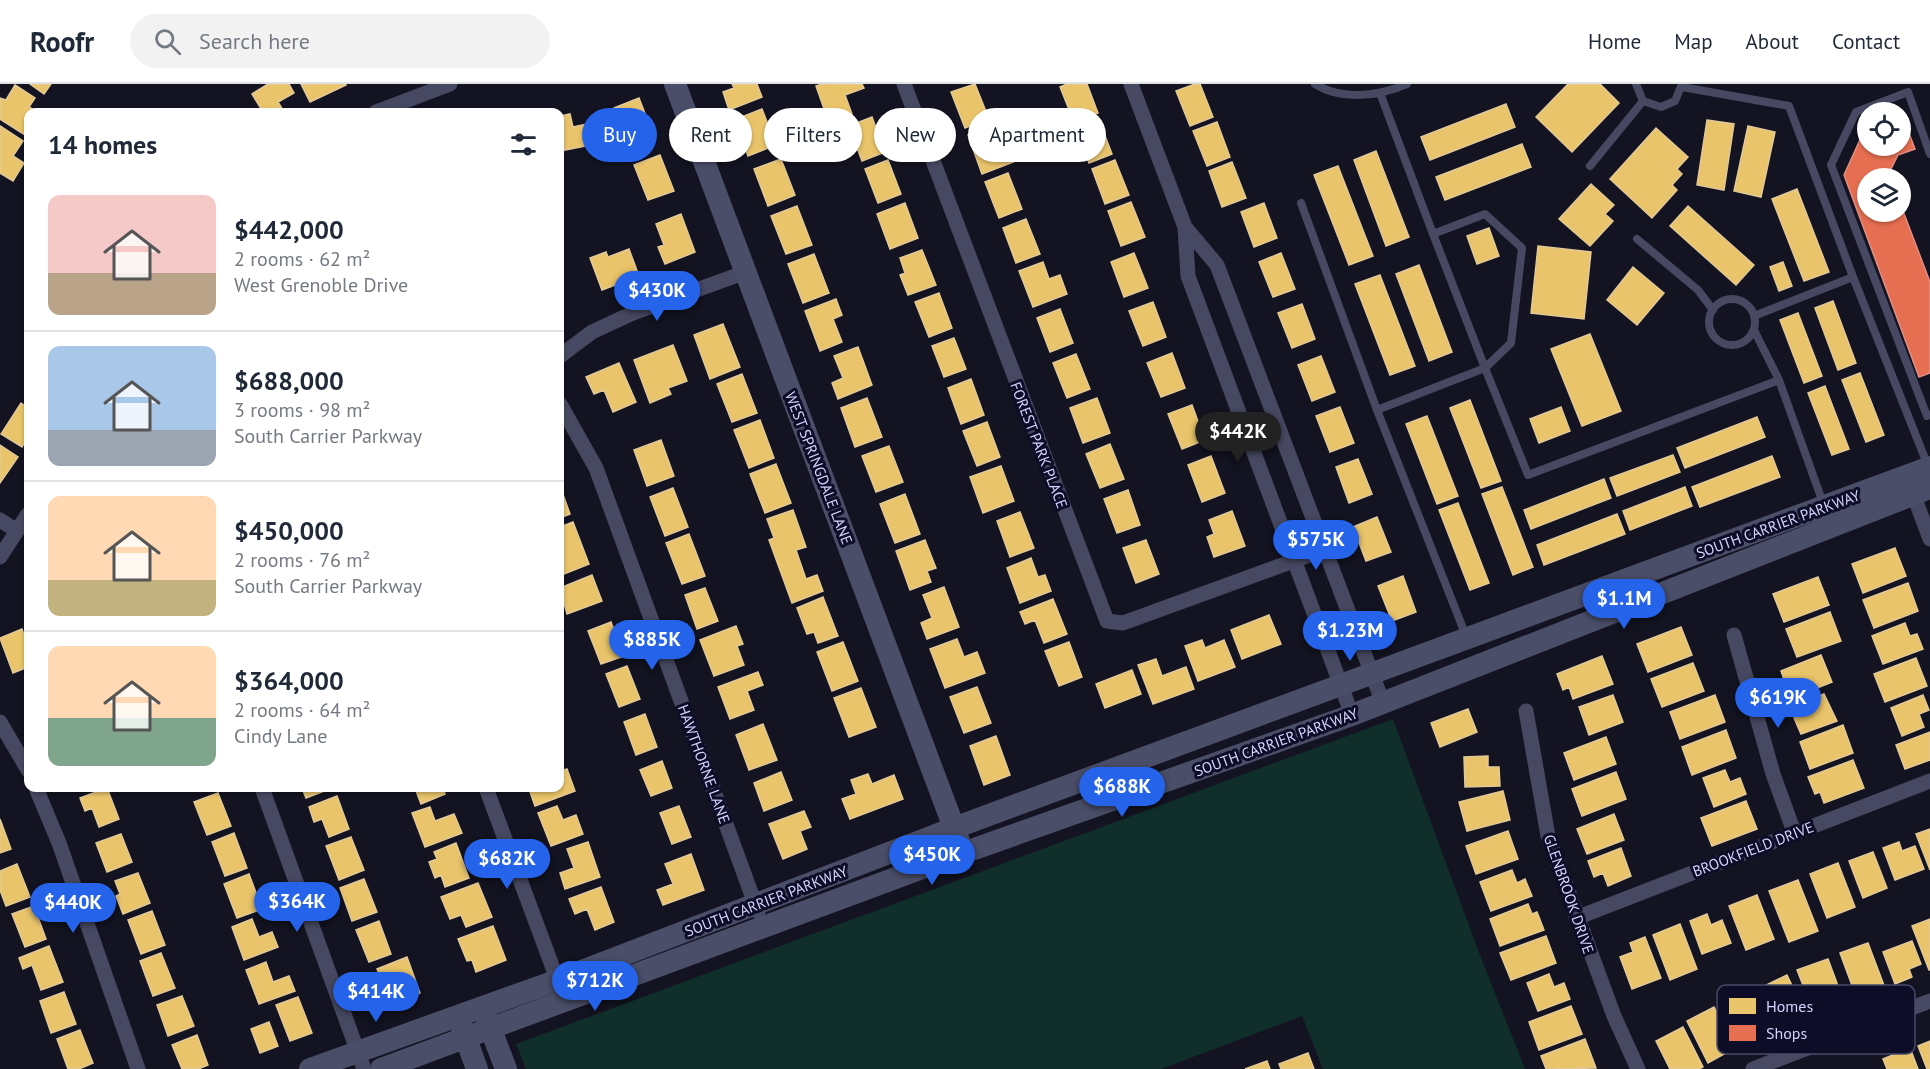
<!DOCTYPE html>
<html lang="en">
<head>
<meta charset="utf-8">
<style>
  :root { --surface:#fff; --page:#f2f2f3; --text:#1f2937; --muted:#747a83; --line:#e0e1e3; --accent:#2563eb }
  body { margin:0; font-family:"PT Sans",sans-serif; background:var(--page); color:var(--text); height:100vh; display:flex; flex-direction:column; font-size:22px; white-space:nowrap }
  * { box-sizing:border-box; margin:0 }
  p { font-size:20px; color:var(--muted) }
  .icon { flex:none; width:33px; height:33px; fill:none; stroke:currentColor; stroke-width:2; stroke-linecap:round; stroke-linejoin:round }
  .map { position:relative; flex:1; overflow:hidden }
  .details { position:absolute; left:24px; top:24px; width:540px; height:684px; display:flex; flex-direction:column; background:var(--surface); border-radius:12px; box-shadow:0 2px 4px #0004 }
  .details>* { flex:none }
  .hud { position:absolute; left:582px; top:24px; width:570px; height:54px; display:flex; gap:12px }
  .controls { position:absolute; left:1857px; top:18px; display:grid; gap:12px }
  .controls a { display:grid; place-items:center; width:54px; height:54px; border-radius:50%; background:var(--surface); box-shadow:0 2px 4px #0004; font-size:30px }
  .price { position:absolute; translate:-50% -51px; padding:0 14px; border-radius:21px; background:var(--accent); color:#fff; font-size:20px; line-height:39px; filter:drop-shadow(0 2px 3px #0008) }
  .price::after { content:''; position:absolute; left:50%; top:36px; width:18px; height:14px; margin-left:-9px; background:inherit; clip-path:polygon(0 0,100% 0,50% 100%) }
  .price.selected { background:#222; color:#fff }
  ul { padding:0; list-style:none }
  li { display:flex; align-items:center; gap:18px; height:150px; padding:0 24px }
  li+li { border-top:2px solid var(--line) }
  li span { display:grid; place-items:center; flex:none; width:168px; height:120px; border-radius:12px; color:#555 }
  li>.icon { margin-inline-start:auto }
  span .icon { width:72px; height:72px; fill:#fffc; stroke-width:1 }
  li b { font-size:26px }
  h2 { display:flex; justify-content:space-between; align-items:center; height:72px; padding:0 24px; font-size:26px }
  .tag { padding:0 21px; border-radius:27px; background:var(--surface); box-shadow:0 2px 4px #0004; font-size:21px; line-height:54px }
  .tag.selected { background:var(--accent); color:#fff }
  header { display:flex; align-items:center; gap:36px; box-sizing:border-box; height:84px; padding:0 30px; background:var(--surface); border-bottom:2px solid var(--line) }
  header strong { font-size:28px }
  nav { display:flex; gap:33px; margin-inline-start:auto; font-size:21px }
  .search { width:420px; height:54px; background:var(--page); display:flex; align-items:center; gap:15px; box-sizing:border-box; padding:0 21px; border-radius:33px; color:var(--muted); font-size:22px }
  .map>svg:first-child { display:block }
</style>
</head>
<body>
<header>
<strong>Roofr</strong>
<div class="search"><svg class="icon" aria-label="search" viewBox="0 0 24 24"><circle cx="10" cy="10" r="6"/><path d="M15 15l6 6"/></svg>Search here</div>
<nav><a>Home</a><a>Map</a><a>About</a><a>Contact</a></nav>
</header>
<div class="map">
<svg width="1930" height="985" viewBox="0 0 1930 985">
  <rect width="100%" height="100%" fill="#131321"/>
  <path fill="#102e2a" d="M1393,635L1478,866L1525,985H1323L1302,932L1161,985H526L516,960Z"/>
  <path fill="#e9c46a" stroke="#e2c997" stroke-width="1.5" d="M30,0H51L44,10Z
    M268,0H289L294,9L278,18L284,28H263L252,10Z
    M301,0H345L346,1L310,18Z
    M732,0H757L762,13L729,26L723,8L734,4Z
    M822,0H862L864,4L845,11L852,30L829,39L816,2Z
    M975,0L989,35L965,44L951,8Z
    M1067,0H1087L1098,29L1074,38L1060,3Z
    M1195,0H1200L1213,33L1190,42L1176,7Z
    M1568,0H1600L1619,19L1572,68L1536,33Z
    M15,1L35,14L29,23L38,28H28V53L0,35V14L6,16Z
    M639,14L654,53L629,63L614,24Z
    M1506,20L1515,43L1430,76L1421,53Z
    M762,25L776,61L748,72L734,36Z
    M570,30L573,43L592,39L596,60L560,67V32Z
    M872,33L885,68L862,77L849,42Z
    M1099,36L1112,70L1089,79L1076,45Z
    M1707,36L1734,40L1724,106L1697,101Z
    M1217,38L1230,73L1207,82L1193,47Z
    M0,42L23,57L13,72L24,79L13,97L0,89Z
    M1748,42L1775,48L1761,113L1734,107Z
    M990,43L997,61L1029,49L1037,69L982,90L968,51Z
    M1656,44L1688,73L1677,85L1682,90L1672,101L1677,106L1652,134L1610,95Z
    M1522,60L1531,83L1445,116L1436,93Z
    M1376,67L1409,153L1386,162L1354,76Z
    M660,71L674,107L648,116L634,81Z
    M781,75L795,111L768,122L754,85Z
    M888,76L901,110L878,119L865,85Z
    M1115,76L1129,111L1105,120L1092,85Z
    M1232,78L1246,114L1222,123L1209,87Z
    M1338,82L1373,172L1349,181L1314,91Z
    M1008,89L1022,125L999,134L985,98Z
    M1591,100L1614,121L1605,130L1613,137L1590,162L1559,135Z
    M1797,105L1829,188L1804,197L1772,115Z
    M1131,118L1145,153L1121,162L1108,127Z
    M905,119L918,154L890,165L877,130Z
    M1264,119L1277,154L1254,163L1241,128Z
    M797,122L812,161L786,170L771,132Z
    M1688,122L1754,181L1736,201L1670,142Z
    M681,130L695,168L665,180L658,163L664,161L656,140Z
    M1026,135L1040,170L1016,179L1003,144Z
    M1489,144L1499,172L1477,180L1467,152Z
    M1538,162L1591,168L1584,235L1531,229Z
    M629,165L639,192L602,206L590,174L606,168L608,173Z
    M922,166L936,201L908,211L900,191L905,189L900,174Z
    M1134,169L1148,204L1124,213L1111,178Z
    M1281,169L1295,205L1273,213L1259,178Z
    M814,170L829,209L803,219L788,180Z
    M1043,178L1049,195L1060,191L1067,210L1033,223L1019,187Z
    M1783,178L1792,202L1779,207L1770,183Z
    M1419,181L1452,268L1429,277L1396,190Z
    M1633,183L1664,209L1637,241L1607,216Z
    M1380,191L1415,282L1390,291L1355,200Z
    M939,209L952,244L929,253L915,218Z
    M836,215L842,231L833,235L842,258L820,267L805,227Z
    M1833,217L1856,279L1838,286L1815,224Z
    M1153,218L1166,253L1143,262L1129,227Z
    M1302,220L1315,255L1292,264L1278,229Z
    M1060,225L1073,259L1050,268L1037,234Z
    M1798,229L1822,292L1804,299L1780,236Z
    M723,240L740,283L710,295L694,251Z
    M1590,250L1621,327L1582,342L1551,265Z
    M954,254L966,285L944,293L932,262Z
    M673,261L687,297L668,304L671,310L650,319L634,276Z
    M858,263L872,301L838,315L832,299L843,294L834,272Z
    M1172,269L1185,304L1161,313L1147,279Z
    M1076,270L1090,305L1067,314L1053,279Z
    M1321,272L1335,308L1312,317L1298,281Z
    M619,279L636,318L613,328L604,306L594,310L586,293Z
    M1860,289L1884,351L1866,358L1842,296Z
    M742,290L757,329L732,338L717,300Z
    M971,295L984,331L961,340L948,304Z
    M1825,302L1849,365L1832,371L1808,309Z
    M867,314L882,353L855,363L841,324Z
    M1097,314L1110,349L1083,359L1070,324Z
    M1470,316L1501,397L1481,404L1450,324Z
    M21,319L28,324V353L22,363L1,350Z
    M1192,321L1205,356L1182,365L1168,330Z
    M1340,323L1354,359L1330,368L1316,332Z
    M1561,323L1570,347L1539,359L1530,335Z
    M1427,332L1458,412L1437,420L1406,340Z
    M1757,333L1765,353L1685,384L1677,364Z
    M760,336L774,374L749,384L734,346Z
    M987,338L1000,373L977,382L963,347Z
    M661,356L674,392L647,402L634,366Z
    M1110,360L1124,395L1100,404L1086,370Z
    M0,361L18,373L0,399Z
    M889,362L903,398L876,408L862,372Z
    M1673,371L1680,388L1617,412L1610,394Z
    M1211,372L1225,409L1202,418L1188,381Z
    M1772,372L1780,393L1700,423L1692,403Z
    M1358,375L1372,410L1349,419L1336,383Z
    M776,380L791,419L765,429L750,390Z
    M1001,382L1014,417L983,429L970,393Z
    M1604,395L1611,414L1531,445L1524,426Z
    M560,402L570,430L560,434Z
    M1502,403L1533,483L1513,491L1482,410Z
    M1685,403L1692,422L1630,446L1623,427Z
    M673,404L688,443L665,452L650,413Z
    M1128,406L1140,441L1117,449L1104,415Z
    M905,410L920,450L895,459L880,420Z
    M1458,419L1489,499L1470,506L1439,426Z
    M793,426L806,463L796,466L806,495L817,491L823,507L792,519L769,456L774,454L767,435Z
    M1232,427L1245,462L1214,473L1207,453L1214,450L1209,436Z
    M1020,428L1034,464L1010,473L997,437Z
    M1617,430L1625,450L1544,481L1537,461Z
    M1377,433L1391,468L1366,477L1353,443Z
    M573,438L589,480L564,490L560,478V443Z
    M689,450L705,492L682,500L666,459Z
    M925,456L936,484L927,487L931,498L910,506L896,467Z
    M1146,456L1159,490L1136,499L1123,464Z
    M1895,464L1906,492L1863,509L1852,480Z
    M1031,474L1038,493L1045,491L1051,507L1020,519L1007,484Z
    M592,491L602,517L567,530L560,504Z
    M1403,492L1416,528L1392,537L1378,502Z
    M1818,493L1829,521L1784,538L1773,510Z
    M1908,499L1918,527L1874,544L1863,516Z
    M944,503L959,543L927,555L921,539L932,534L923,511Z
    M705,504L718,537L697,545L685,511Z
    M823,513L838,552L818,559L814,548L807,550L797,524Z
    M1053,515L1067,550L1044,559L1035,536L1025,540L1020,528Z
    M1830,528L1841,557L1797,573L1786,545Z
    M1269,531L1281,560L1242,575L1231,546Z
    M611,538L624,572L601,580L588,547Z
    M1905,539L1910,552L1917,550L1923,565L1883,580L1872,552Z
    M736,542L743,560L737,562L744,581L714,592L700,556Z
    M1681,543L1692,571L1648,588L1637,560Z
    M22,545L28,562V583L13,589L0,554Z
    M957,555L964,573L977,568L985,589L945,604L930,565Z
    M1202,556L1205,564L1224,556L1235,583L1198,597L1185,562Z
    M843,558L858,597L832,607L817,568Z
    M1069,558L1082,593L1059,602L1045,567Z
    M1821,571L1832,598L1787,616L1781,600L1785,598L1781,587Z
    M1602,572L1613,600L1573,615L1569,603L1563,606L1557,590Z
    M1916,574L1927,602L1885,618L1874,590Z
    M1156,575L1162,592L1186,583L1194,605L1153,620L1138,581Z
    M1693,579L1704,607L1662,623L1651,595Z
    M627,582L640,615L619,623L606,590Z
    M1132,586L1141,610L1105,624L1096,600Z
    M758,588L763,601L747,607L754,626L730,635L718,603Z
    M977,603L991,639L964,649L950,613Z
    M861,604L876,643L849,653L834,614Z
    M1824,610L1837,637L1801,650L1794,634L1802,631L1798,620Z
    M1613,611L1623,638L1589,651L1579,623Z
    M1715,611L1725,638L1680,655L1670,628Z
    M1923,611L1929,626L1919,630L1924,643L1902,652L1891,624Z
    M1468,625L1477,648L1440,663L1431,639Z
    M645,630L657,663L636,671L624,638Z
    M763,640L777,676L749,686L736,651Z
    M1843,641L1853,669L1810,685L1800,658Z
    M1726,646L1736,674L1692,691L1682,663Z
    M1930,648V676L1905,685L1896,661Z
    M996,652L1010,691L984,701L970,662Z
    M1606,653L1616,680L1574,696L1564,669Z
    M1488,672V683H1499L1500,702L1465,703L1464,673Z
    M1853,676L1864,704L1824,719L1820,708L1815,710L1808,693Z
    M662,677L672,704L651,712L640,686Z
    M567,685L575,707L535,722L529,705L560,704V687Z
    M1725,686L1730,698L1740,694L1746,710L1714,723L1703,694Z
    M781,688L792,716L764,727L754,699Z
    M1616,688L1626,715L1582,732L1572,705Z
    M868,690L872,700L894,691L903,715L850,735L842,715L856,710L851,696Z
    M107,704L119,735L99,743L92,724L85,727L80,714Z
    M302,704H332L306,714Z
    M415,704H443L445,710L421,720Z
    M1503,707L1510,736L1467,747L1459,718Z
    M218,709L231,742L207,751L194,718Z
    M337,712L349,745L329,753L322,735L314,738L309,723Z
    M1746,717L1757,745L1712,762L1701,734Z
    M557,722L563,736L576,731L583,750L551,762L538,729Z
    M679,722L691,753L672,760L660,729Z
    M430,723L435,737L454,730L462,749L425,763L412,729Z
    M804,727L811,743L800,747L807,765L783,775L769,740Z
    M1614,730L1624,756L1587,770L1577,745Z
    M0,735L11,765L0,769Z
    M1930,745V786L1916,750Z
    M1508,747L1518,775L1476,790L1466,762Z
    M234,749L247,784L225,792L212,758Z
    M121,750L132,778L107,788L96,759Z
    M351,753L364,786L339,796L326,762Z
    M588,758L600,793L565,805L560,789L574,784L567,765Z
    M1899,758L1902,767L1915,762L1924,785L1895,796L1883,764Z
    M456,759L469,794L445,803L441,791L435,794L429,778L437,775L434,768Z
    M1621,764L1631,792L1608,802L1603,789L1594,793L1588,777Z
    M1873,768L1887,804L1863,814L1849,777Z
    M691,770L704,806L663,821L657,806L673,800L665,780Z
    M1838,779L1855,823L1827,834L1810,790Z
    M17,780L30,813L6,822L0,806V787Z
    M1512,786L1517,799L1525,795L1532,812L1491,827L1480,798Z
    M138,789L150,819L123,830L116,812L120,810L115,797Z
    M249,790L262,825L237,834L224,800Z
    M364,795L377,828L352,837L340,804Z
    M1798,796L1818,847L1789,858L1769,807Z
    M478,799L492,833L466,843L461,831L450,835L441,813Z
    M601,803L614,838L595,846L587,825L575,830L569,815Z
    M1757,811L1774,855L1746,866L1729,822Z
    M1528,820L1532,830L1537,828L1544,846L1500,862L1490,835Z
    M34,822L46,855L25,863L12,830Z
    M152,827L165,861L141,870L128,836Z
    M1707,830L1711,841L1722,836L1731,859L1702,870L1690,837Z
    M252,835L259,853L272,848L278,863L244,876L232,843Z
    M1930,835V886H1929L1912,842Z
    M379,837L391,870L369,878L356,846Z
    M1680,840L1697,885L1670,896L1653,851Z
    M493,842L506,876L476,888L472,876L467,877L458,855Z
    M1546,852L1556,879L1511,896L1500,869Z
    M1645,853L1661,894L1632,905L1620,873L1633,868L1630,859Z
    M1912,857L1921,880L1909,885L1912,893L1895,900L1883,868Z
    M1868,859L1885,904L1857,915L1840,869Z
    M49,862L63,898L41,906L32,881L23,885L19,874Z
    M161,869L175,904L153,912L140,877Z
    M407,873L420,909L384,923L378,906L385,903L377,885Z
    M1828,875L1844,918L1814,929L1797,886Z
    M266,878L273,898L289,892L295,907L259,920L246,886Z
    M1549,890L1554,903L1564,899L1570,915L1538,927L1527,899Z
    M1787,891L1806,931L1778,944L1760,904Z
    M64,908L76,940L51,949L40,917Z
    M182,912L194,942L168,952L157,921Z
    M298,913L312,949L290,957L276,921Z
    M1571,922L1582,950L1539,966L1529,938Z
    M1714,923L1735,964L1708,979L1687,937Z
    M269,938L278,962L260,969L251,945Z
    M1683,943L1703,983L1699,985H1670L1656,957Z
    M80,946L93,979L79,985H68L57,955Z
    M197,951L208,981L198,985H182L172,961Z
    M1585,955L1596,984L1546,985L1541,972Z
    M1930,957V985H1927L1918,962Z
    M1910,964L1918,985H1887L1883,975Z
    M1308,969L1314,985H1281L1279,980Z
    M1267,977L1270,985H1245Z"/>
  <path fill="#e76f51" stroke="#e18e85" stroke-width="1.5" d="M1900,25L1915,65L1898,71L1889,89L1891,94H1868V128H1900V119L1930,198V289L1919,293L1844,91L1868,38V62H1900V28H1892Z"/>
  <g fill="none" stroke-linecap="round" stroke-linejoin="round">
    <path stroke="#474962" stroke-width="8" d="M1315,0C1342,17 1379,12 1407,0
      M1636,0L1643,17L1661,23L1675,17L1682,0
      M1682,3L1789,22L1853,193L1928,382
      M1380,9L1433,150
      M1930,70L1908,8L1856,28L1831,81L1927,332L1930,331
      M1590,82L1643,17
      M1301,119L1377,326
      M1485,130L1522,164L1511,259L1485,284L1433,150Z
      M1637,155L1698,206L1713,226
      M1709 238a23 23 0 1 1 46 0a23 23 0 1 1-46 0Z
      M1754,232L1853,193
      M1754,246L1779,296L1823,419
      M1466,552L1377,326L1485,284L1528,391L1779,296"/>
    <path stroke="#474962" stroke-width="15" d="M904,0L1107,537L1123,539L1326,465
      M1131,0L1185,143L1188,192L1352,631
      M376,28L450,0
      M1185,143L1217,181L1383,619
      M560,272L592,248L633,229L746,188
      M560,320L596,384L758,828
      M1911,404L1930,455
      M0,436L17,447
      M0,473L28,430
      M1734,551L1773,690L1794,748
      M1526,627L1548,752L1614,932L1638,985
      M0,638L28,686
      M36,704L59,759L138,985
      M262,704L364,985
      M486,704L560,903
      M1576,834L1930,697
      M1753,985L1930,917"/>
    <path stroke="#4a4e68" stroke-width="22" d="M675,0L959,757
      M485,930L506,985
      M460,938L477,985
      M310,985L558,896L954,744L1930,383
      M381,985L963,769L1352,631L1930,404"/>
  </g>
  <g text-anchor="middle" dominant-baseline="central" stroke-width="6" stroke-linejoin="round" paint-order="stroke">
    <g font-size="15" fill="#d3d5ff" stroke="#0d0d27">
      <text transform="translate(1039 361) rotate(69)">FOREST PARK PLACE</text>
      <text transform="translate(819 384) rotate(69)">WEST SPRINGDALE LANE</text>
      <text transform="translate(1778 440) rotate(-20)">SOUTH CARRIER PARKWAY</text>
      <text transform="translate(1276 658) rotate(-20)">SOUTH CARRIER PARKWAY</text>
      <text transform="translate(704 680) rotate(70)">HAWTHORNE LANE</text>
      <text transform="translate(1753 765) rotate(-21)">BROOKFIELD DRIVE</text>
      <text transform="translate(1569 810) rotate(71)">GLENBROOK DRIVE</text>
      <text transform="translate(766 817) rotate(-21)">SOUTH CARRIER PARKWAY</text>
    </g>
  </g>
  <rect x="1717" y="901" width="198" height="69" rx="9" fill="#0d0d27" stroke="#484968" stroke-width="1.5"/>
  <rect x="1729" y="914" width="27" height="16" fill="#e9c46a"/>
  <rect x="1729" y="941" width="27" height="16" fill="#e76f51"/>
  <g font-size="16" fill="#d3d5ff">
    <text x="1766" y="928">Homes</text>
    <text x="1766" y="955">Shops</text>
  </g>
</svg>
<div class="controls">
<a><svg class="icon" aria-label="locate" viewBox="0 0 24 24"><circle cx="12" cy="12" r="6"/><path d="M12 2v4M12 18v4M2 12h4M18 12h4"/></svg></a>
<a><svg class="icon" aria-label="layers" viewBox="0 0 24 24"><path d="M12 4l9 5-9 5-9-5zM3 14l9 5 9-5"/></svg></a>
</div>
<b class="price" style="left:657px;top:238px">$430K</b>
<b class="price selected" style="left:1238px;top:379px">$442K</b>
<b class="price" style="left:1316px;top:487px">$575K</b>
<b class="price" style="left:1624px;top:546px">$1.1M</b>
<b class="price" style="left:1350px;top:578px">$1.23M</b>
<b class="price" style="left:652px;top:587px">$885K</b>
<b class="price" style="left:1778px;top:645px">$619K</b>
<b class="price" style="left:1122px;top:734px">$688K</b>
<b class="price" style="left:932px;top:802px">$450K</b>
<b class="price" style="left:507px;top:806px">$682K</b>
<b class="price" style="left:297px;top:849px">$364K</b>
<b class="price" style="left:73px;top:850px">$440K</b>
<b class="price" style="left:595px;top:928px">$712K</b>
<b class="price" style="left:376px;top:939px">$414K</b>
<div class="hud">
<a class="tag selected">Buy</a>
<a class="tag">Rent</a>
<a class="tag">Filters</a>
<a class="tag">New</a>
<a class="tag">Apartment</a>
</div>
<section class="details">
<h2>14 homes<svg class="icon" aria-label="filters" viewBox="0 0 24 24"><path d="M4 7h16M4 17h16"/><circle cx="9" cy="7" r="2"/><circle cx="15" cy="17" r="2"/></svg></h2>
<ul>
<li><span style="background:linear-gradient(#f6c9c9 65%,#b9a48a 0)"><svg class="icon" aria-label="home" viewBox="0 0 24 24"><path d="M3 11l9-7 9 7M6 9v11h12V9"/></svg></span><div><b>$442,000</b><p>2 rooms · 62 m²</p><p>West Grenoble Drive</p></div></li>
<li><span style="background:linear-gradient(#a9c7e8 70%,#9aa5b1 0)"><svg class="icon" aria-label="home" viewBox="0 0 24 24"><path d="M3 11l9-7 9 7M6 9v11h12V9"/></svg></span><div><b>$688,000</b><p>3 rooms · 98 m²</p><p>South Carrier Parkway</p></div></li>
<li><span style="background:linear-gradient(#ffd9b3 70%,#c2b280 0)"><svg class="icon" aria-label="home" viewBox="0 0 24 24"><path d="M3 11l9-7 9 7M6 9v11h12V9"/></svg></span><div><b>$450,000</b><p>2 rooms · 76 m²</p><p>South Carrier Parkway</p></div></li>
<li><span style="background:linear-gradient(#ffd9b3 60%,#7fa58c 0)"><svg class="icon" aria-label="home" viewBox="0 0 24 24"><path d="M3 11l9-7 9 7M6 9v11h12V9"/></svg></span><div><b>$364,000</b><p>2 rooms · 64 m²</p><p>Cindy Lane</p></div></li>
</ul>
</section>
</div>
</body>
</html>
